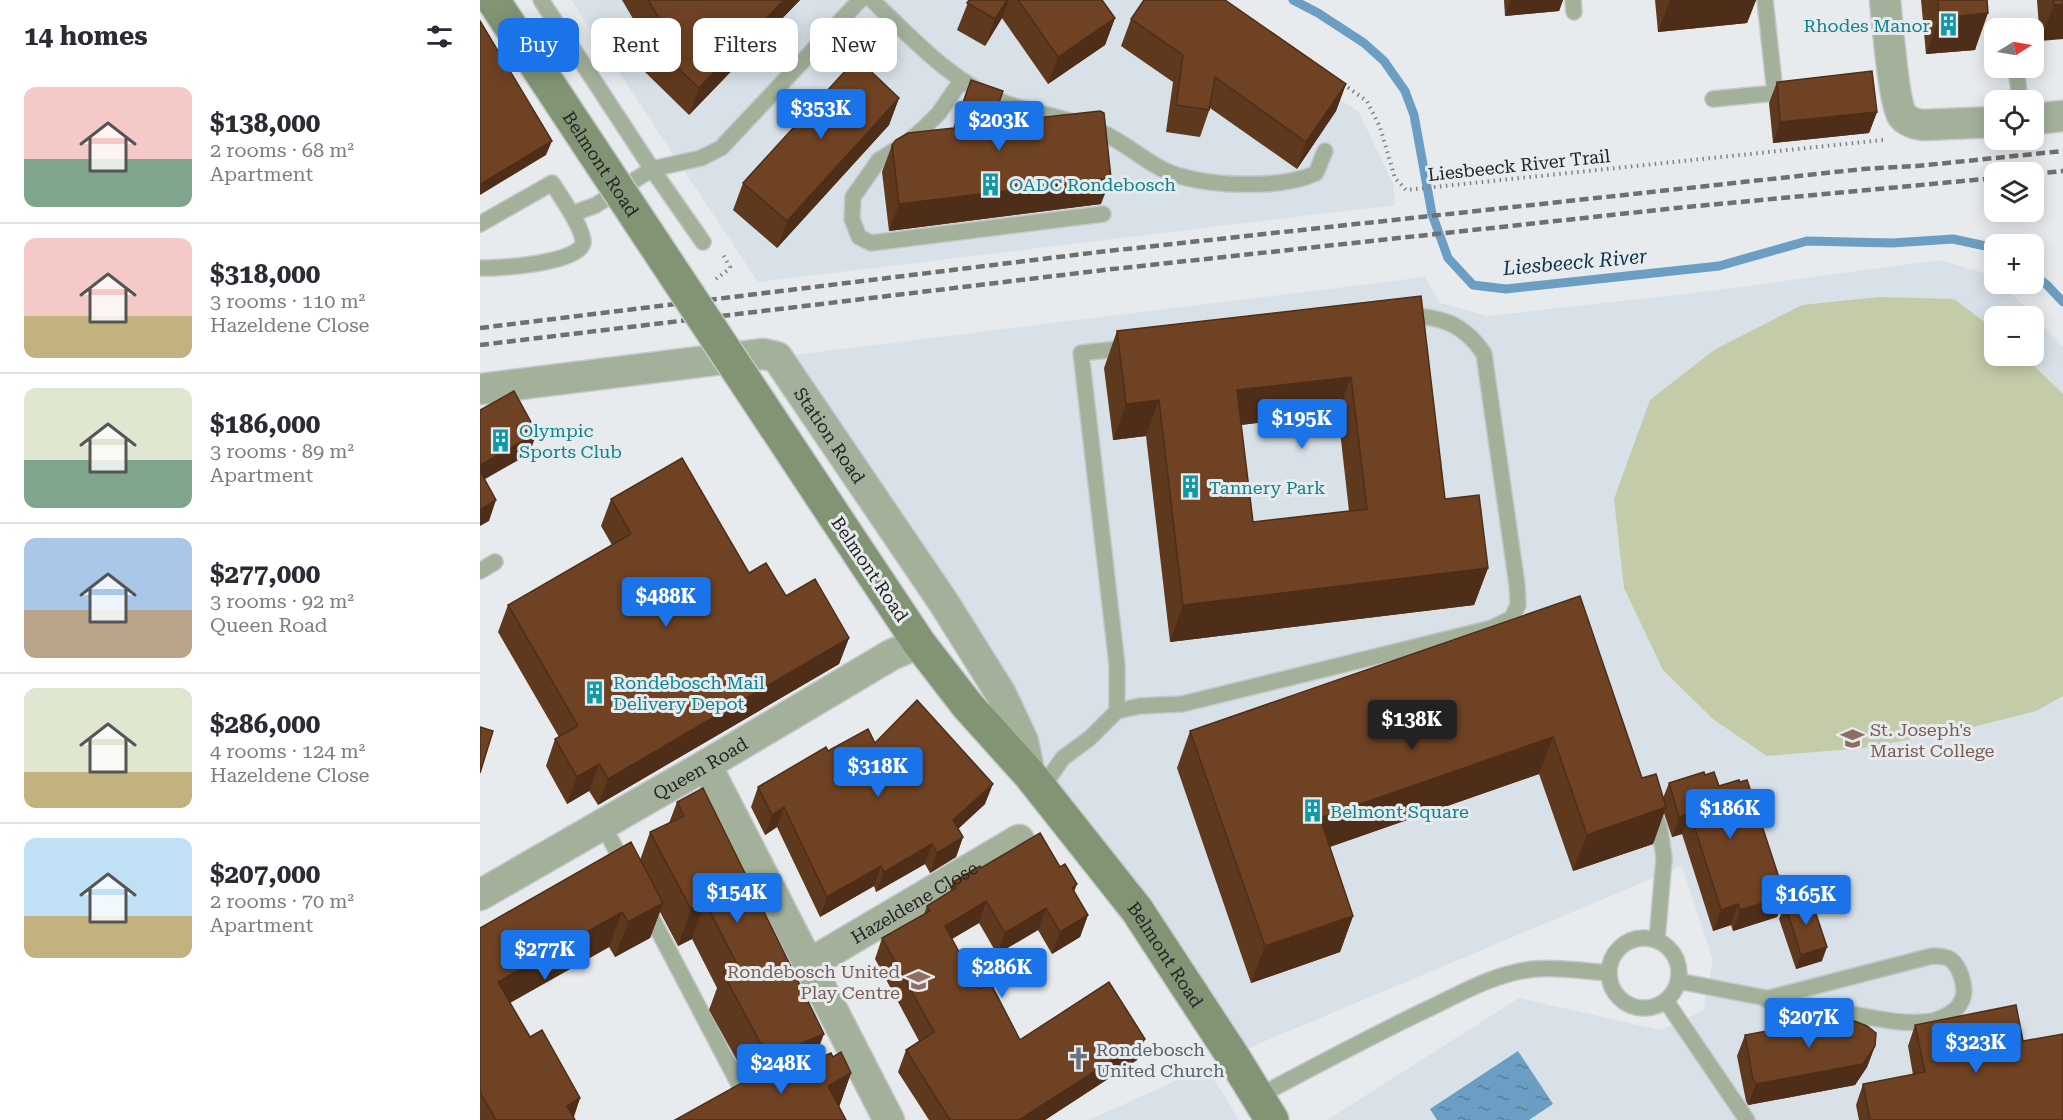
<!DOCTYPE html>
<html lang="en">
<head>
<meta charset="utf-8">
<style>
  :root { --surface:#fff; --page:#f7f7f7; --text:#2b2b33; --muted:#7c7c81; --line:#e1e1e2; --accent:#1a73e8 }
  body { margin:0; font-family:"Roboto Serif",serif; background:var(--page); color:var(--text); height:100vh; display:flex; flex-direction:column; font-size:22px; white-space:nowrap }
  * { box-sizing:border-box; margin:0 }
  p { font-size:20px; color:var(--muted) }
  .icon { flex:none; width:33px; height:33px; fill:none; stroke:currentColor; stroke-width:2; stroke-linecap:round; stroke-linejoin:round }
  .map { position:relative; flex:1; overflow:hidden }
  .sheet { display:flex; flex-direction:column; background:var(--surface); width:480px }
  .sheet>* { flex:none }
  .top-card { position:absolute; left:18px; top:18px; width:570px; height:54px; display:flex; gap:12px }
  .needle { width:39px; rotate:79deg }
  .fabs { position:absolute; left:1504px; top:18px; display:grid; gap:12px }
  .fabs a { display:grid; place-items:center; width:60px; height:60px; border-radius:12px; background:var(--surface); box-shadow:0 3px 15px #0003; font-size:30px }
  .price { position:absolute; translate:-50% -51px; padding:0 14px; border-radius:6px; background:var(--accent); color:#fff; font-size:20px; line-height:39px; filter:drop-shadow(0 2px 3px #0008) }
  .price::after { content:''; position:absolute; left:50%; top:36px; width:18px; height:14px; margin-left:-9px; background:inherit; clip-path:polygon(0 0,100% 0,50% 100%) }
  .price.current { background:#222; color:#fff }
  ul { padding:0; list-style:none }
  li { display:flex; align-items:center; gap:18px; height:150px; padding:0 24px }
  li+li { border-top:2px solid var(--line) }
  li span { display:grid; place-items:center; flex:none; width:168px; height:120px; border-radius:12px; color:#555 }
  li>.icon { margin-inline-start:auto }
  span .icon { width:72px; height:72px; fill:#fffc; stroke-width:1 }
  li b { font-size:26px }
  h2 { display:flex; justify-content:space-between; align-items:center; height:72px; padding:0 24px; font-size:26px }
  .chip { padding:0 21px; border-radius:12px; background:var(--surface); box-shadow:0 3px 15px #0003; font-size:21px; line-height:54px }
  .chip.current { background:var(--accent); color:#fff }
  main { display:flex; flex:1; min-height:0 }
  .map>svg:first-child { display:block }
</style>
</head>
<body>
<main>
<section class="sheet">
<h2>14 homes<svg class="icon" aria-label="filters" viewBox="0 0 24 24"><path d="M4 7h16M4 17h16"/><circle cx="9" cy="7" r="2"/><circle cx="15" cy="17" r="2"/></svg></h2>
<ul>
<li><span style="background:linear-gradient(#f6c9c9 60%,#7fa58c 0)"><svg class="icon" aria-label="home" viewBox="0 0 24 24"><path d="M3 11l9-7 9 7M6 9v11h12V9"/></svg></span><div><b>$138,000</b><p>2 rooms · 68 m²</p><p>Apartment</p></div></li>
<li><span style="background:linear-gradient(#f6c9c9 65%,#c2b280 0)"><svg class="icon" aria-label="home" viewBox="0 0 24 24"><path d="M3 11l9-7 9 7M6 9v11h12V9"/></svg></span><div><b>$318,000</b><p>3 rooms · 110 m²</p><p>Hazeldene Close</p></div></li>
<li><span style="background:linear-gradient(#dfe7d0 60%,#7fa58c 0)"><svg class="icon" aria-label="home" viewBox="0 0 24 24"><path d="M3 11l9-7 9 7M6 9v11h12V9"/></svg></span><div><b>$186,000</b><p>3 rooms · 89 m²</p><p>Apartment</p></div></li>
<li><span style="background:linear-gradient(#a9c7e8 60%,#b9a48a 0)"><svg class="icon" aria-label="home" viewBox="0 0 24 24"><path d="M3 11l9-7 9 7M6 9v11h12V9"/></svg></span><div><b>$277,000</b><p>3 rooms · 92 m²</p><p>Queen Road</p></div></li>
<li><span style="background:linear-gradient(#dfe7d0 70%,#c2b280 0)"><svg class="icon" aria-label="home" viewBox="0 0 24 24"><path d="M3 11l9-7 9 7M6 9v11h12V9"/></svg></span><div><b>$286,000</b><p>4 rooms · 124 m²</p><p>Hazeldene Close</p></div></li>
<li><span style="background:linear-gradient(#bfe0f5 65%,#c2b280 0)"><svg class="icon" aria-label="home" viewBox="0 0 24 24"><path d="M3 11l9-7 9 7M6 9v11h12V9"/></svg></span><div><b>$207,000</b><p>2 rooms · 70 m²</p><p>Apartment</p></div></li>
</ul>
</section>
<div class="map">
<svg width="1583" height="1120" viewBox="0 0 1583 1120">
  <defs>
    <pattern id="water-ripples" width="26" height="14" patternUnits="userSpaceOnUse" patternTransform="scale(1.5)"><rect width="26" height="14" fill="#6b9ec2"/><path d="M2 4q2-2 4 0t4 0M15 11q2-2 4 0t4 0" fill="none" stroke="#58809d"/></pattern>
  </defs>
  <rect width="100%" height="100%" fill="#e8ebed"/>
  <path fill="#d8e0e8" d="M91,0H705L878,111L913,183L915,205L278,282Z
    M1459,260L1501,272L1535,297L1554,316H1515V356H1554V317L1583,347V1120H847L1039,998L1180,1030L1223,1011L1233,960L1202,866L752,1055L543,741L297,357L945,277L960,303L1007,316L1230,291Z
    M726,1067L759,1120H609Z"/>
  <path fill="#c3cba9" d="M1399,297L1474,299L1515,330V356H1544L1583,394V696L1556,711L1489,728L1384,748L1287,756L1233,719L1183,670L1144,588L1134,499L1170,400L1234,350L1322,305Z"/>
  <path fill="url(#water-ripples)" d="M1038,1051L1073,1104L1049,1120H957L950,1109Z"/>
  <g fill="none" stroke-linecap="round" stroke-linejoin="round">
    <path stroke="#6b9ec2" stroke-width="9" d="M813,0L838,13L884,43L904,61L925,91L934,115L952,214L968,258L993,285L1026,289L1239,266L1327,241L1412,243L1473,239L1515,248
      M1554,275L1567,285L1583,302"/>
    <defs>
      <path id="service" d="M61,0L172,169L223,242
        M392,0C433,39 471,82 525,103C556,114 591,118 621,132C644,142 662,159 684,170C719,187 801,190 836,173L845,151
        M1093,0L1094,12
        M1285,0L1295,93L1310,91
        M1536,68L1540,100
        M481,81L459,113L443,129L428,142L399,160L373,197L372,219L379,237L391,243L623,214
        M1233,99L1295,93
        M92,214L116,205L172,169L221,158L241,148L380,0
        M0,224L72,183C81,197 102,226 103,241C105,263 17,269 0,268
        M0,571L15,562
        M637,711V665L601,353L648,348
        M560,790L583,758L610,738L637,711L660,706L702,704L1012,628L1032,618L1038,605L1037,585L1004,354C984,323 958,315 923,316
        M1173,808L1180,829L1184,858L1177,940
        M123,825L145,867
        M166,907L261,1088L274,1093
        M1129 973a35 35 0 1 1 70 0a35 35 0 1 1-70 0Z
        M1199,981C1253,992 1307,1002 1361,1012C1389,1017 1423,1026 1452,1021C1465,1018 1480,1010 1483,997C1486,986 1480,966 1470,959C1465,956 1458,956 1452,956L1285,999
        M1186,1001L1267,1120
        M777,1097C835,1066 893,1035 952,1007C985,991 1019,972 1055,969C1079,967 1104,971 1128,973"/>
      <g id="minor">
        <path d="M1405,0C1407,20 1414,103 1422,115C1427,122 1435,124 1443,125L1515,122"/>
        <path d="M1554,119L1583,116"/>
        <path id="s1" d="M0,389L284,354L297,357L464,603L521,694L543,741L550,775"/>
        <path d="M226,765L409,1120"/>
        <path id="s2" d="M0,895L226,765L411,655L439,643"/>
        <path id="s3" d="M329,964L539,840"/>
      </g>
      <g id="secondary">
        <path d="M13,0L50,56"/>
        <path id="s4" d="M379,553L439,643L487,705L550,775L657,910L752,1055L792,1120"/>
      </g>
    </defs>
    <use href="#service" stroke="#c5c7c9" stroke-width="18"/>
    <use href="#minor" stroke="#c5c7c9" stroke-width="33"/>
    <use href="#secondary" stroke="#c5c7c9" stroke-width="36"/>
    <path stroke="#818284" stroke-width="4" stroke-dasharray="1.5 4.5" stroke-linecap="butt" d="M863,84L887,101L900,127L915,178L926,190L1403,140
      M236,279L248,270L250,267L242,253"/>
    <use href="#service" stroke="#a3b19b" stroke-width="15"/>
    <use href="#minor" stroke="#a3b19b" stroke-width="30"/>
    <use href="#secondary" stroke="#819575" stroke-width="33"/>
    <path stroke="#6d6f70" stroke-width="4.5" stroke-dasharray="9 4.5" stroke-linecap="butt" d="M1554,174L1583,171
      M0,328L619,252L1383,169L1437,166L1583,151
      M0,345L624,270L1196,208L1515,178"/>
    <defs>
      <g id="secondary-bridge">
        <path id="s5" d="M50,56L379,553"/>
      </g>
    </defs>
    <use href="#secondary-bridge" stroke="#c5c7c9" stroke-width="36" stroke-linecap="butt"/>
    <use href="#secondary-bridge" stroke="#819575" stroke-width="33"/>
  </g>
  <path fill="#5f391e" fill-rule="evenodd" d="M142,0H320L209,115L165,72L172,51Z
    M489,0H622L635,18L625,45L568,84L522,18L505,46L477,30Z
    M1024,0H1083L1079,11L1025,16Z
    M1175,0H1276L1267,23L1178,32Z
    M1441,0H1507L1495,50L1446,54Z
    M1557,0H1583L1560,41Z
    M651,19L866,84L856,111L817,169L730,108L720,137L686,132L693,82L641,46Z
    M1297,82L1397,112L1389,133L1293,143L1289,103Z
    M419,98L409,125L297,248L253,210L263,183Z
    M512,123L621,204L409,231L402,172L412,145Z
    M941,296L965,499L1008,568L994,605L690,642L666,436L633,440L624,368L637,331ZM858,413L869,511L773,522L761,425Z
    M131,499L269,573L369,638L359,664L118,805L109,791L87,804L66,766L75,739L79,737L18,632L28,605L132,545L121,526Z
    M1100,596L1162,778L1183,798L1189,783L1225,775L1239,786L1305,896L1297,917L1253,931L1251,925L1233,931L1202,834L1192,837L1184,813L1173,844L1093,871L1059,774L850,847L873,916L860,952L771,983L697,768L710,731Z
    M348,751L505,804L478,829L483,837L476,857L450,873L445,864L396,892L394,886L340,917L297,827L285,835L271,807L278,787Z
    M197,802L334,1061L353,1057L371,1073L359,1107L268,1080L229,1010L237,988L212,939L198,946L180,912L170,938L135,957L129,947L30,1003L50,1037L100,1098L94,1117L95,1120H0V928L160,860L170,832L189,823Z
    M501,868L594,892L608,915L600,937L572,954L558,930L517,954L499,923L471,939L499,989L540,1040L657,1060L565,1120H449L418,1072L426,1050L439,1041L395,959L402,938L444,914L447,906L470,892L473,882Z
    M1305,904L1342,961L1316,969L1299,919Z
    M1435,1025L1543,1041L1583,1120H1379L1376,1105L1383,1084L1433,1075L1428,1046Z
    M1265,1035L1395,1046L1387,1067L1375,1085L1268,1105L1266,1101L1257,1056Z"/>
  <path fill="#4e2e18" d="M304,0H320L209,115L219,88Z
    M527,0H529L522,18L505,46L515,19Z
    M1031,0H1083L1079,11L1025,16Z
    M1190,0H1276L1267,23L1178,32Z
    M1583,4V39L1560,41L1574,5Z
    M1508,13L1495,50L1446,54L1459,18Z
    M635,18L625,45L568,84L578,57Z
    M866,84L856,111L817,169L826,142Z
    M419,98L409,125L297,248L307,221Z
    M1397,112L1389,133L1293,143L1300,122Z
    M72,141L66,155L0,195V184Z
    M631,178L621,204L409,231L419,204Z
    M871,377L858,413L744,427L757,390Z
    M679,400L666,436L633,440L646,404Z
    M57,433L49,454L0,482V465Z
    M16,500L9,521L0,526V510Z
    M1008,568L994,605L690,642L703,605Z
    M369,638L359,664L118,805L128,779Z
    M1073,737L1059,774L826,855L840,818Z
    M119,764L109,791L87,804L97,777Z
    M513,784L505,804L466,840L473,820Z
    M304,807L297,827L285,835L292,815Z
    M1186,807L1173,844L1093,871L1107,835Z
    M1210,813L1202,834L1192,837L1199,817Z
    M483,837L476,857L450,873L457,853Z
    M452,844L445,864L396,892L404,872Z
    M401,866L394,886L340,917L347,897Z
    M597,884L589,905L592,888Z
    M1305,896L1297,917L1253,931L1260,910Z
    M506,901L499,923L457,948L465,926Z
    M225,902L212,939L198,946L211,909Z
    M183,903L170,938L135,957L148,922Z
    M1258,904L1251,925L1233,931L1241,910Z
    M566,908L558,930L517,954L525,933Z
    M142,912L129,947L6,1016L18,982Z
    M608,915L600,937L572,954L580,932Z
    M873,916L860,952L771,983L785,946Z
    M1347,947L1342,961L1316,969L1321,955Z
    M344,1034L330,1071L297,1085L310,1048Z
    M665,1039L657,1060L565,1120H539Z
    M1395,1046L1387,1067L1375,1085L1268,1105L1276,1084Z
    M371,1073L359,1107L348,1086Z
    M100,1098L92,1120L87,1106Z"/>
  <path fill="#6f4223" stroke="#4e2e18" stroke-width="1.5" fill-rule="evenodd" d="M168,0H304L219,88L174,45L187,32Z
    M489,0H527L515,19L487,3Z
    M538,0H622L635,18L578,57Z
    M664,0H745L866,84L826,142L735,77L729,110L696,105L703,55L651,19Z
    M1458,0H1507L1508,13L1459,18Z
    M1573,0H1583V4L1574,5Z
    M0,21L72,141L0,184Z
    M377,58L419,98L307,221L263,183Z
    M1392,71L1397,112L1300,122L1297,82Z
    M491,80L523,91L512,123L620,111L624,113L631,178L419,204L412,145L416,140L428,133L474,128Z
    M941,296L965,499L999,495L1008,568L703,605L679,400L646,404L637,331ZM871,377L887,509L773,522L757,390Z
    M34,391L57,433L0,465V410Z
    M202,458L269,573L286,563L306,596L335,579L369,638L128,779L119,764L97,777L75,739L98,726L28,605L151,534L131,499Z
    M0,471L16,500L0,510Z
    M1100,596L1162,778L1176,774L1186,807L1107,835L1073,737L840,818L873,916L785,946L710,731Z
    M437,700L513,784L473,820L483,837L457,853L452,844L404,872L401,866L347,897L304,807L292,815L278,787L346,747L348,751L388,729L395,743Z
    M0,727L13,731L0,773Z
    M1224,772L1225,775L1234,772L1239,786L1259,780L1260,782L1267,780L1305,896L1260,910L1258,904L1241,910L1210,813L1199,817L1189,783Z
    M223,788L344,1034L310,1048L281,1044L243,973L258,966L225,902L211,909L170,832L204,816L197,802Z
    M560,833L580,867L585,864L597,884L592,888L608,915L580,932L566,908L525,933L506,901L465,926L499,989L510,982L540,1040L629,982L665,1039L539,1120H470L426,1050L454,1032L402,938L450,911L447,906L476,888L473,882L500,866L501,868Z
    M151,842L183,903L148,922L142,912L18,982L50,1037L62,1030L100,1098L87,1106L95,1120H16L0,1092V928Z
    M1330,896L1347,947L1321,955L1305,904Z
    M1536,1005L1543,1041L1583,1034V1120H1390L1383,1084L1445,1072L1435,1025Z
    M1364,1017L1387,1026L1396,1033L1395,1046L1383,1064L1276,1084L1273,1080L1265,1035Z
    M361,1052L371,1073L348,1086L366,1120H195L287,1069L286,1067L314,1069L351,1053L353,1057Z"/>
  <defs>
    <symbol id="building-bare" viewBox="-9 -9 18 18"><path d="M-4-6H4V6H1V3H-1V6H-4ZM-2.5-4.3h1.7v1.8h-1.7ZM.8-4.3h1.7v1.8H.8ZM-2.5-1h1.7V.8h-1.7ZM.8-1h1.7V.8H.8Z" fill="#0f9aa8" stroke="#e8ebed" stroke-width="2.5" paint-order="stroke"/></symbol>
    <symbol id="school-bare" viewBox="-9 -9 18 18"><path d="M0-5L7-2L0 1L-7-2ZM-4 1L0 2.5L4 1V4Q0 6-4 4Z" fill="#8d6e63" stroke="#e8ebed" stroke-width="2.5" paint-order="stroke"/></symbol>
    <symbol id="church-bare" viewBox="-9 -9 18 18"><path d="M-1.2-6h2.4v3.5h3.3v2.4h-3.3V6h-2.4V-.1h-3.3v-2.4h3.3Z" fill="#6b7280" stroke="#e8ebed" stroke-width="2.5" paint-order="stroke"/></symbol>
  </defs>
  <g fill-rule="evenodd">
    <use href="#building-bare" x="1452" y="8" width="33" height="33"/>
    <use href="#building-bare" x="494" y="168" width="33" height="33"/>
    <use href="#building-bare" x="4" y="424" width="33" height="33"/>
    <use href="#building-bare" x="694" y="470" width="33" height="33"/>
    <use href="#building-bare" x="98" y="676" width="33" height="33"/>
    <use href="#school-bare" x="1356" y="722" width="33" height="33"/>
    <use href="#building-bare" x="816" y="794" width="33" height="33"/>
    <use href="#school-bare" x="422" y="964" width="33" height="33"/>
    <use href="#church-bare" x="582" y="1042" width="33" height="33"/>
  </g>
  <g text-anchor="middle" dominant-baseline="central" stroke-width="6" stroke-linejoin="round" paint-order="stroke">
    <g font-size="18" fill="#0d838f" stroke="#e8ebed" text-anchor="start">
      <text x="1450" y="25" text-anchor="end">Rhodes Manor</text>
      <text x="529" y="184">OADC Rondebosch</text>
      <text x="39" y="430">Olympic<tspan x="39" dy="21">Sports Club</tspan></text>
      <text x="729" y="487">Tannery Park</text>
      <text x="133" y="682">Rondebosch Mail<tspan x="133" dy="21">Delivery Depot</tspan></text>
      <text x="850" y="811">Belmont Square</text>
    </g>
    <g font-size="18" fill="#232324" stroke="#e8ebed">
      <text stroke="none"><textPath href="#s5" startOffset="129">Belmont Road</textPath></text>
      <text transform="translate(1039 165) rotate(-6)">Liesbeeck River Trail</text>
      <text stroke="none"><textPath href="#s1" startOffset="394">Station Road</textPath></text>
      <text transform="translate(390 569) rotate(56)">Belmont Road</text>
      <text stroke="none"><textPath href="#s2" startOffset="254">Queen Road</textPath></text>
      <text stroke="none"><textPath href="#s3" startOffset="122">Hazeldene Close</textPath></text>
      <text stroke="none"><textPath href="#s4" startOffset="506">Belmont Road</textPath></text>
    </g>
    <g font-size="18" fill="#785e54" stroke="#e8ebed" text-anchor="start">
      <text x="1390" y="729">St. Joseph's<tspan x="1390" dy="21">Marist College</tspan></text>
      <text x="420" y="971" text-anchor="end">Rondebosch United<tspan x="420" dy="21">Play Centre</tspan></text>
    </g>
    <g font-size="18" fill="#5b616d" stroke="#e8ebed" text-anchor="start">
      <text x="616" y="1049">Rondebosch<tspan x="616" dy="21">United Church</tspan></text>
    </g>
    <g font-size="20" font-style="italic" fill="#09334c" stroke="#e8ebed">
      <text transform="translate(1095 262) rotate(-5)">Liesbeeck River</text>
    </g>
  </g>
</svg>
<div class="fabs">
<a><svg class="needle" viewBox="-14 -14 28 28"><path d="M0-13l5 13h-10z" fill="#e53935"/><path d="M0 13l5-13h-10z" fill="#7c7c81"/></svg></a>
<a><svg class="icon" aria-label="locate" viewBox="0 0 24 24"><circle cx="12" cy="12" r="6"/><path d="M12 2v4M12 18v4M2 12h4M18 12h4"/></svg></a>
<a><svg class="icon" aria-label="layers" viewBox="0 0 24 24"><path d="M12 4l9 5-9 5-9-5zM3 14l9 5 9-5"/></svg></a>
<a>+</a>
<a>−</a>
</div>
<b class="price" style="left:341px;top:140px">$353K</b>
<b class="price" style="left:519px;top:152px">$203K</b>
<b class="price" style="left:822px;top:450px">$195K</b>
<b class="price" style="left:186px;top:628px">$488K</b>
<b class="price current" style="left:932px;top:751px">$138K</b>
<b class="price" style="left:398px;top:798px">$318K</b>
<b class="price" style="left:1250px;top:840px">$186K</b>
<b class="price" style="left:257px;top:924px">$154K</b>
<b class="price" style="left:1326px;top:926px">$165K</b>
<b class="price" style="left:65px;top:981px">$277K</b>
<b class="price" style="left:522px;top:999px">$286K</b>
<b class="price" style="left:1329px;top:1049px">$207K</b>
<b class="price" style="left:1496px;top:1074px">$323K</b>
<b class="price" style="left:301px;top:1095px">$248K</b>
<div class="top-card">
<a class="chip current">Buy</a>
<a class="chip">Rent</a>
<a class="chip">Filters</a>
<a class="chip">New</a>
</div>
</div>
</main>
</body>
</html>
